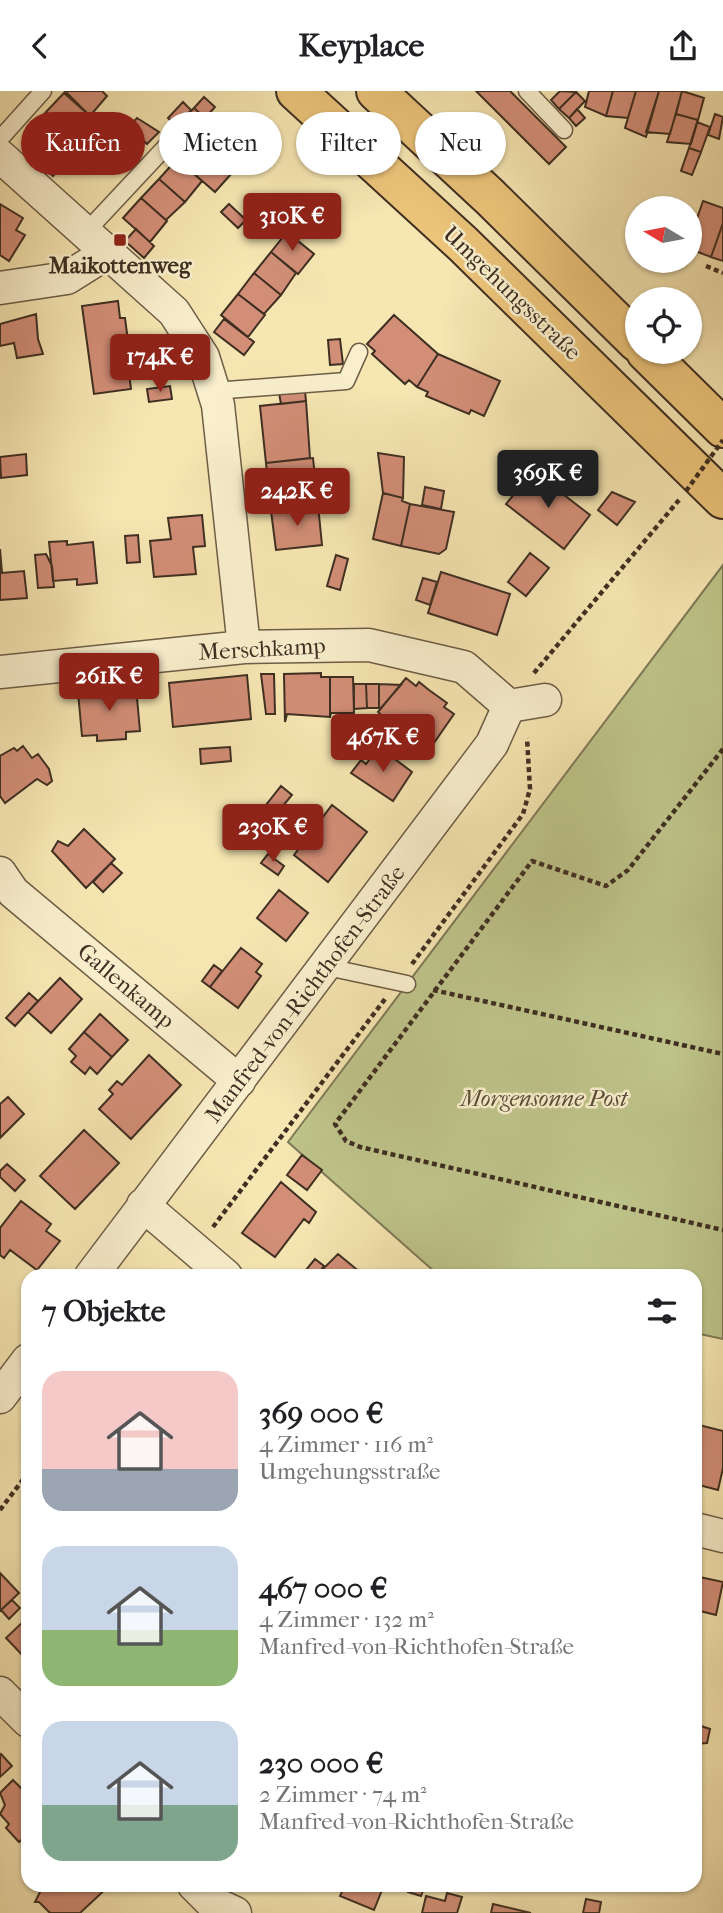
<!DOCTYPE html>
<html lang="de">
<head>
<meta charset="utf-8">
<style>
  :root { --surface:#fff; --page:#f2f2f2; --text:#202124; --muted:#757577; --accent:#8f2418 }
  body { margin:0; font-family:"IM FELL French Canon",serif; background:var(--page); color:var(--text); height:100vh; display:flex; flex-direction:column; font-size:26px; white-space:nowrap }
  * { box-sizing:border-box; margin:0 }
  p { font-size:23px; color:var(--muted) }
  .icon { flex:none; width:38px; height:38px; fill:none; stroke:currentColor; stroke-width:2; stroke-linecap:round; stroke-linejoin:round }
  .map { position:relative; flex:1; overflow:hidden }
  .panel { position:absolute; left:21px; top:1178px; width:681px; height:623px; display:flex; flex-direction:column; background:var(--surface); border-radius:21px; box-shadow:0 2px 5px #0004 }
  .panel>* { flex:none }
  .guide { position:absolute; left:21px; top:21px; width:682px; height:63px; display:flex; gap:14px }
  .needle { width:46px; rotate:280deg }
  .fabs { position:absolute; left:625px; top:105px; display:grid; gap:14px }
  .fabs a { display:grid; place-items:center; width:77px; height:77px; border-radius:50%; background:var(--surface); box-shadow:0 2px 5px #0004; font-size:35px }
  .price { position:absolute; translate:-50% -60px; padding:0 16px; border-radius:7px; background:var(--accent); color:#fff; font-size:23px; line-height:46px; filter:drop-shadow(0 2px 4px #0008) }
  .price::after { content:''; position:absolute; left:50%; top:42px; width:21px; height:16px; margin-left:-10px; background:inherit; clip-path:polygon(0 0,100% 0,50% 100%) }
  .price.selected { background:#222; color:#fff }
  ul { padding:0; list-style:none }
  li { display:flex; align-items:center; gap:21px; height:175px; padding:0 21px }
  li span { display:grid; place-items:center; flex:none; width:196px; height:140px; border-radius:21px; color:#555 }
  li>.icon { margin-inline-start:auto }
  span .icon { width:84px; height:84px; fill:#fffc; stroke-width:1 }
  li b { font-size:30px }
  h2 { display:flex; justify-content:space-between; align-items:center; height:84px; padding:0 21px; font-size:30px }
  .tag { padding:0 24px; border-radius:32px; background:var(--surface); box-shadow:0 2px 5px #0004; font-size:24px; line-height:63px }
  .tag.selected { background:var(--accent); color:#fff }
  header { display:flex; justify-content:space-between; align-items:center; height:91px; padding:0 21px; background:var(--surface); font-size:32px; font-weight:800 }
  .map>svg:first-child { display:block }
</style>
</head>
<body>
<header><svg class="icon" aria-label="back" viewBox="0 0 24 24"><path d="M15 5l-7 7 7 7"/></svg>Keyplace<svg class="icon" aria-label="share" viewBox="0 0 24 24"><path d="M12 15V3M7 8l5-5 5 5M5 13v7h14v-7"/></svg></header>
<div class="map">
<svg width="723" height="1822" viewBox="0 0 723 1822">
  <rect width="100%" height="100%" fill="#f6e6b2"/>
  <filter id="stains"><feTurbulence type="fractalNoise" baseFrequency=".00286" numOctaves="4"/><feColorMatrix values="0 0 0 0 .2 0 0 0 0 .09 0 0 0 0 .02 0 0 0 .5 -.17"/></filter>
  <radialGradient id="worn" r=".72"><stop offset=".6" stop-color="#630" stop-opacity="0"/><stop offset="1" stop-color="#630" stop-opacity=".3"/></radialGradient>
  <path fill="#bec48a" stroke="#7e7a56" stroke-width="2" d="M723,474V1248L695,1242V1185H448L436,1182L288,1051Z"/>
  <path fill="#d28e77" stroke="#3f2f22" stroke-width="2" d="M65,0H102L107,5L90,25Z
    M476,0H510L566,56L549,73Z
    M560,0L576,1L559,18L551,9Z
    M589,0H613L606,25L585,16Z
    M613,0H636L628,27L606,25Z
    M636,0H659L646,46L625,37Z
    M659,0H682L670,43L646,41Z
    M682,0L704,7L698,29L676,23Z
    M576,1L585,10L569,27L559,18Z
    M64,2L90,25L72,44L46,21Z
    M204,6L215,16L205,27L194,17Z
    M183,11L191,19L177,36L168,27Z
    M194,17L205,27L190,44L178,34Z
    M577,18L585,27L576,35L569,27Z
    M46,21L72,44L55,65L28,41Z
    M676,23L698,29L691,53L667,51Z
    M715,23L723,26L719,48L708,44Z
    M137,27L159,41L147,53L129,36Z
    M697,31L710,36L701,61L689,57Z
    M195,48L232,82L215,101L177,68Z
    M42,53L64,73L53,85L31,65Z
    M689,57L701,61L692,84L681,80Z
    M177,68L202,90L185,111L159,88Z
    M159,88L185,111L166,129L141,107Z
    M141,107L167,130L150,151L123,127Z
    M703,110L723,117V132L711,166L690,158V148Z
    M0,113L23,127L16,139L25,144L9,170L0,164Z
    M229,113L246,129L238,137L221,121Z
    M723,132V170L711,166Z
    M136,138L154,155L144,167L125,150Z
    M287,141L314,163L298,183L271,161Z
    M271,161L296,182L281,204L254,182Z
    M254,182L281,204L264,223L238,203Z
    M238,203L265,224L248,246L221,224Z
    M118,210L120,227H125L132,281L129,282L131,298L94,303L82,215Z
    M36,223L38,248L43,263L17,267L14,252L0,255V233Z
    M394,224L438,263L417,296L409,289L405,293L372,263L375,260L367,253Z
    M224,228L254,251L244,264L214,241Z
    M340,248L343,273L330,274L328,249Z
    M438,263L500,290L484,325L471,319L469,323L426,305L428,301L417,296Z
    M170,295L172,308L149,311L147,298Z
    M305,300L306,310L281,313L279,302Z
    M306,310L310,367L266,372L260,315Z
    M378,362L404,366L403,407L383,402Z
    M26,363L27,384L1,387L0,366Z
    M313,367L318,414L271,420L266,372Z
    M533,380L590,424L564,458L506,413Z
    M425,396L444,400L441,418L422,414Z
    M612,401L635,411L617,434L598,419Z
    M383,402L403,407L402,410L410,413L401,455L373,448Z
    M410,413L454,421L446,458L439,463L401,455Z
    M318,414L322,454L276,459L271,420Z
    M202,424L205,455L193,456L196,483L154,486L150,450L171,448L168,427Z
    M138,444L140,471L127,472L125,445Z
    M67,450V454L93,451L97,492L77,494V488L53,490L49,451Z
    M0,458L2,482L24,480L27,507L0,509Z
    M530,462L549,477L526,505L508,491Z
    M46,463L52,475L54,496L38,497L35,464Z
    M336,464L348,468L340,499L327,495Z
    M441,481L510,503L497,544L428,522Z
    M423,487L437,491L430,514L416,509Z
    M321,582V586H330V626L287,623L285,631L284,583Z
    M261,583H274L275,623H266Z
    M247,584L251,628L173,636L169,592Z
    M330,586H353L354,622H331L330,626Z
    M406,587L416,595L419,591L429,599L447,612L444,616L454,623L429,659L411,647L409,650L378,621Z
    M354,593H366L367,617L354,618Z
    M366,593H379V617H367Z
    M379,593L401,594L380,618L379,617Z
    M121,595L136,596L140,640L126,641V648L97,650V644L82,645L78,601Z
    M23,655L32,667L38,663L49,678L52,690L47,694L37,688L5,712L0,705V665L14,657L17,660Z
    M230,656L231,670L201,673L200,658Z
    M379,656L412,681L393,710L351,682L361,669L366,673Z
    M281,695L292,704L273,727L262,719Z
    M332,714L367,741L328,791L294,764Z
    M84,738L115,768L86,797L52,760L58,750L68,755Z
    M268,763L284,775L278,784L261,772Z
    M111,772L122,782L103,801L93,791Z
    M279,799L308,822L286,850L257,827Z
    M241,857L262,873L256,881L261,885L238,917L210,896Z
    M214,874L222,880L210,896L202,890Z
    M60,887L82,908L51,942L28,921Z
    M29,902L38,910L15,935L6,927Z
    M100,923L128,949L112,966L84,941Z
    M84,941L112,966L97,983L90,976L85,983L71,971L76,965L69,958Z
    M149,964L181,994L131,1048L99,1018L113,1003L109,999L117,990L122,994Z
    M8,1006L24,1023L0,1047V1013Z
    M84,1039L119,1072L75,1118L40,1085Z
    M302,1064L322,1079L307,1099L287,1084Z
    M7,1073L25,1089L15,1100L0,1086V1080Z
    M281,1091L316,1121L309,1132L304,1128L275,1166L242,1142Z
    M21,1110L51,1133L46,1140L60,1150L37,1179L10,1159L4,1167L0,1164V1137Z
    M338,1163L361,1182L358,1185H316Z
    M315,1168L324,1175L316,1185H301Z
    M695,1333L723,1340V1377L718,1399L695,1393Z
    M0,1482L19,1502L0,1520Z
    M695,1485L723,1491L716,1524L700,1520L695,1540Z
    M12,1509L20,1517L9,1528L1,1519Z
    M28,1526V1570L6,1547Z
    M695,1633L710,1638L707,1652L695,1653Z
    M1,1663L12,1675L0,1686V1664Z
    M13,1689L22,1698L28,1692V1743L19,1751L6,1737L9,1733L0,1723L5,1714L0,1702Z
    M39,1794H110L80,1822H50L39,1811H35L42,1797Z
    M345,1794H384L374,1819L340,1805Z
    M410,1794H425L421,1805L408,1801Z
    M447,1802L462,1806L457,1822H422L426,1805L445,1810Z
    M586,1808L601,1811L599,1822H583Z
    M493,1813L531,1822H491Z"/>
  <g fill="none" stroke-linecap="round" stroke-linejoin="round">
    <defs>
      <path id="lane" d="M527,0L564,39
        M0,48L43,0
        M85,142L171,50
        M214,300L346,290L359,261
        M327,876L407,893"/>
      <path id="street" d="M0,65L174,221L203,266L218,314L244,556
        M0,197L67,187L107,162
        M0,581L244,556L369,554L464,576L509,615
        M509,615L545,609
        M0,782L13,801L239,990
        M143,1114L226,1185
        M91,1185L492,653L509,615
        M0,1306L28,1269
        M695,1438L723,1445
        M0,1602L28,1630
        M194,1794L211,1811L235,1822"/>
      <path id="highway" d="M296,0L463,153L723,408
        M376,0L490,106L637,251
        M646,261L723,337"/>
    </defs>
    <use href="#lane" stroke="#6d5d46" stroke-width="19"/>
    <use href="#street" stroke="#6d5d46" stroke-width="35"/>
    <use href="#highway" stroke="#3f2f22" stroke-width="42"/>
    <path stroke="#3f2f22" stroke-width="4.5" stroke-dasharray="5 3.5" stroke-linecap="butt" d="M706,175L723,182
      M534,582L679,409
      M723,658L628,779L606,795L532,770L335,1033L346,1050L360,1056L723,1139
      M412,873L523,723L530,698L527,647
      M433,899L723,963
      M213,1136L385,908
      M0,1419L28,1382"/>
    <use href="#lane" stroke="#f9efcd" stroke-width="16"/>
    <use href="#street" stroke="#f9efcd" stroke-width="32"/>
    <use href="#highway" stroke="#ebc379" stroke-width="38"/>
    <path stroke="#3f2f22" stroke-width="4.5" stroke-dasharray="5 3.5" stroke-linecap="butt" d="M686,400L723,349"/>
  </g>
  <rect fill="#8f2418" stroke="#f9efcd" stroke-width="2.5" x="113" y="142" width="14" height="14" rx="3.5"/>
  <g text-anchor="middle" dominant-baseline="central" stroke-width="5" stroke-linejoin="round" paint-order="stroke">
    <g font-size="23" font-weight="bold" fill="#3f2f22" stroke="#f9efcd">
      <text x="120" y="174">Maikottenweg</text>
    </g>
    <g font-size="23" fill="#3f2f22" stroke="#f9efcd">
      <text transform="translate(512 202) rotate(44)">Umgehungsstraße</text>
      <text transform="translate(262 558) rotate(-3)">Merschkamp</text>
      <text transform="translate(126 895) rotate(40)">Gallenkamp</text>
      <text transform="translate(305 903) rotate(-53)">Manfred-von-Richthofen-Straße</text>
    </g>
    <g font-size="23" font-style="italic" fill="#584d37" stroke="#f9efcd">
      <text x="544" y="1007">Morgensonne Post</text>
    </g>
  </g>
  <rect width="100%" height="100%" filter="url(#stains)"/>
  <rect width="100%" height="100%" fill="url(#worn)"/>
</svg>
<div class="fabs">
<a><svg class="needle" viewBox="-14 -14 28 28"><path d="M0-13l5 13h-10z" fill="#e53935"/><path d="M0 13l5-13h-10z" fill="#757577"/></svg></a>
<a><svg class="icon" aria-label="locate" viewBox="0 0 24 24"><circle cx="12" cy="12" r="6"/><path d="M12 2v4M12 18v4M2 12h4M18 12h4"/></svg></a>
</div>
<b class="price" style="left:292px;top:162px">310K €</b>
<b class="price" style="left:160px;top:303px">174K €</b>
<b class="price selected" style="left:548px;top:419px">369K €</b>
<b class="price" style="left:297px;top:437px">242K €</b>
<b class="price" style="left:109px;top:622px">261K €</b>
<b class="price" style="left:383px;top:683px">467K €</b>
<b class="price" style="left:273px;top:773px">230K €</b>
<div class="guide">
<a class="tag selected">Kaufen</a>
<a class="tag">Mieten</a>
<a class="tag">Filter</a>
<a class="tag">Neu</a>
</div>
<section class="panel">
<h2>7 Objekte<svg class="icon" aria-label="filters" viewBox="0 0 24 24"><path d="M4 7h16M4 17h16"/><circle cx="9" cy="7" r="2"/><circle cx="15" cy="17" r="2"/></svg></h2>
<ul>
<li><span style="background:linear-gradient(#f6c9c9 70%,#9aa5b1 0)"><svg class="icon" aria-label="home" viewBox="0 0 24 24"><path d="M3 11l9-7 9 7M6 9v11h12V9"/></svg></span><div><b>369 000 €</b><p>4 Zimmer · 116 m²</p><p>Umgehungsstraße</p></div></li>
<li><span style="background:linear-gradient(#c9d6e8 60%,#8fb573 0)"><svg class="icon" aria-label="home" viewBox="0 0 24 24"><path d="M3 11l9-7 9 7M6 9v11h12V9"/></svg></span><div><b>467 000 €</b><p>4 Zimmer · 132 m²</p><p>Manfred-von-Richthofen-Straße</p></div></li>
<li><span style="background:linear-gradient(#c9d6e8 60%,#7fa58c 0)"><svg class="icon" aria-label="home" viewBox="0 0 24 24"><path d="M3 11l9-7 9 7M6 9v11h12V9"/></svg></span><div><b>230 000 €</b><p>2 Zimmer · 74 m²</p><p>Manfred-von-Richthofen-Straße</p></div></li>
</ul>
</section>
</div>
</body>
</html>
